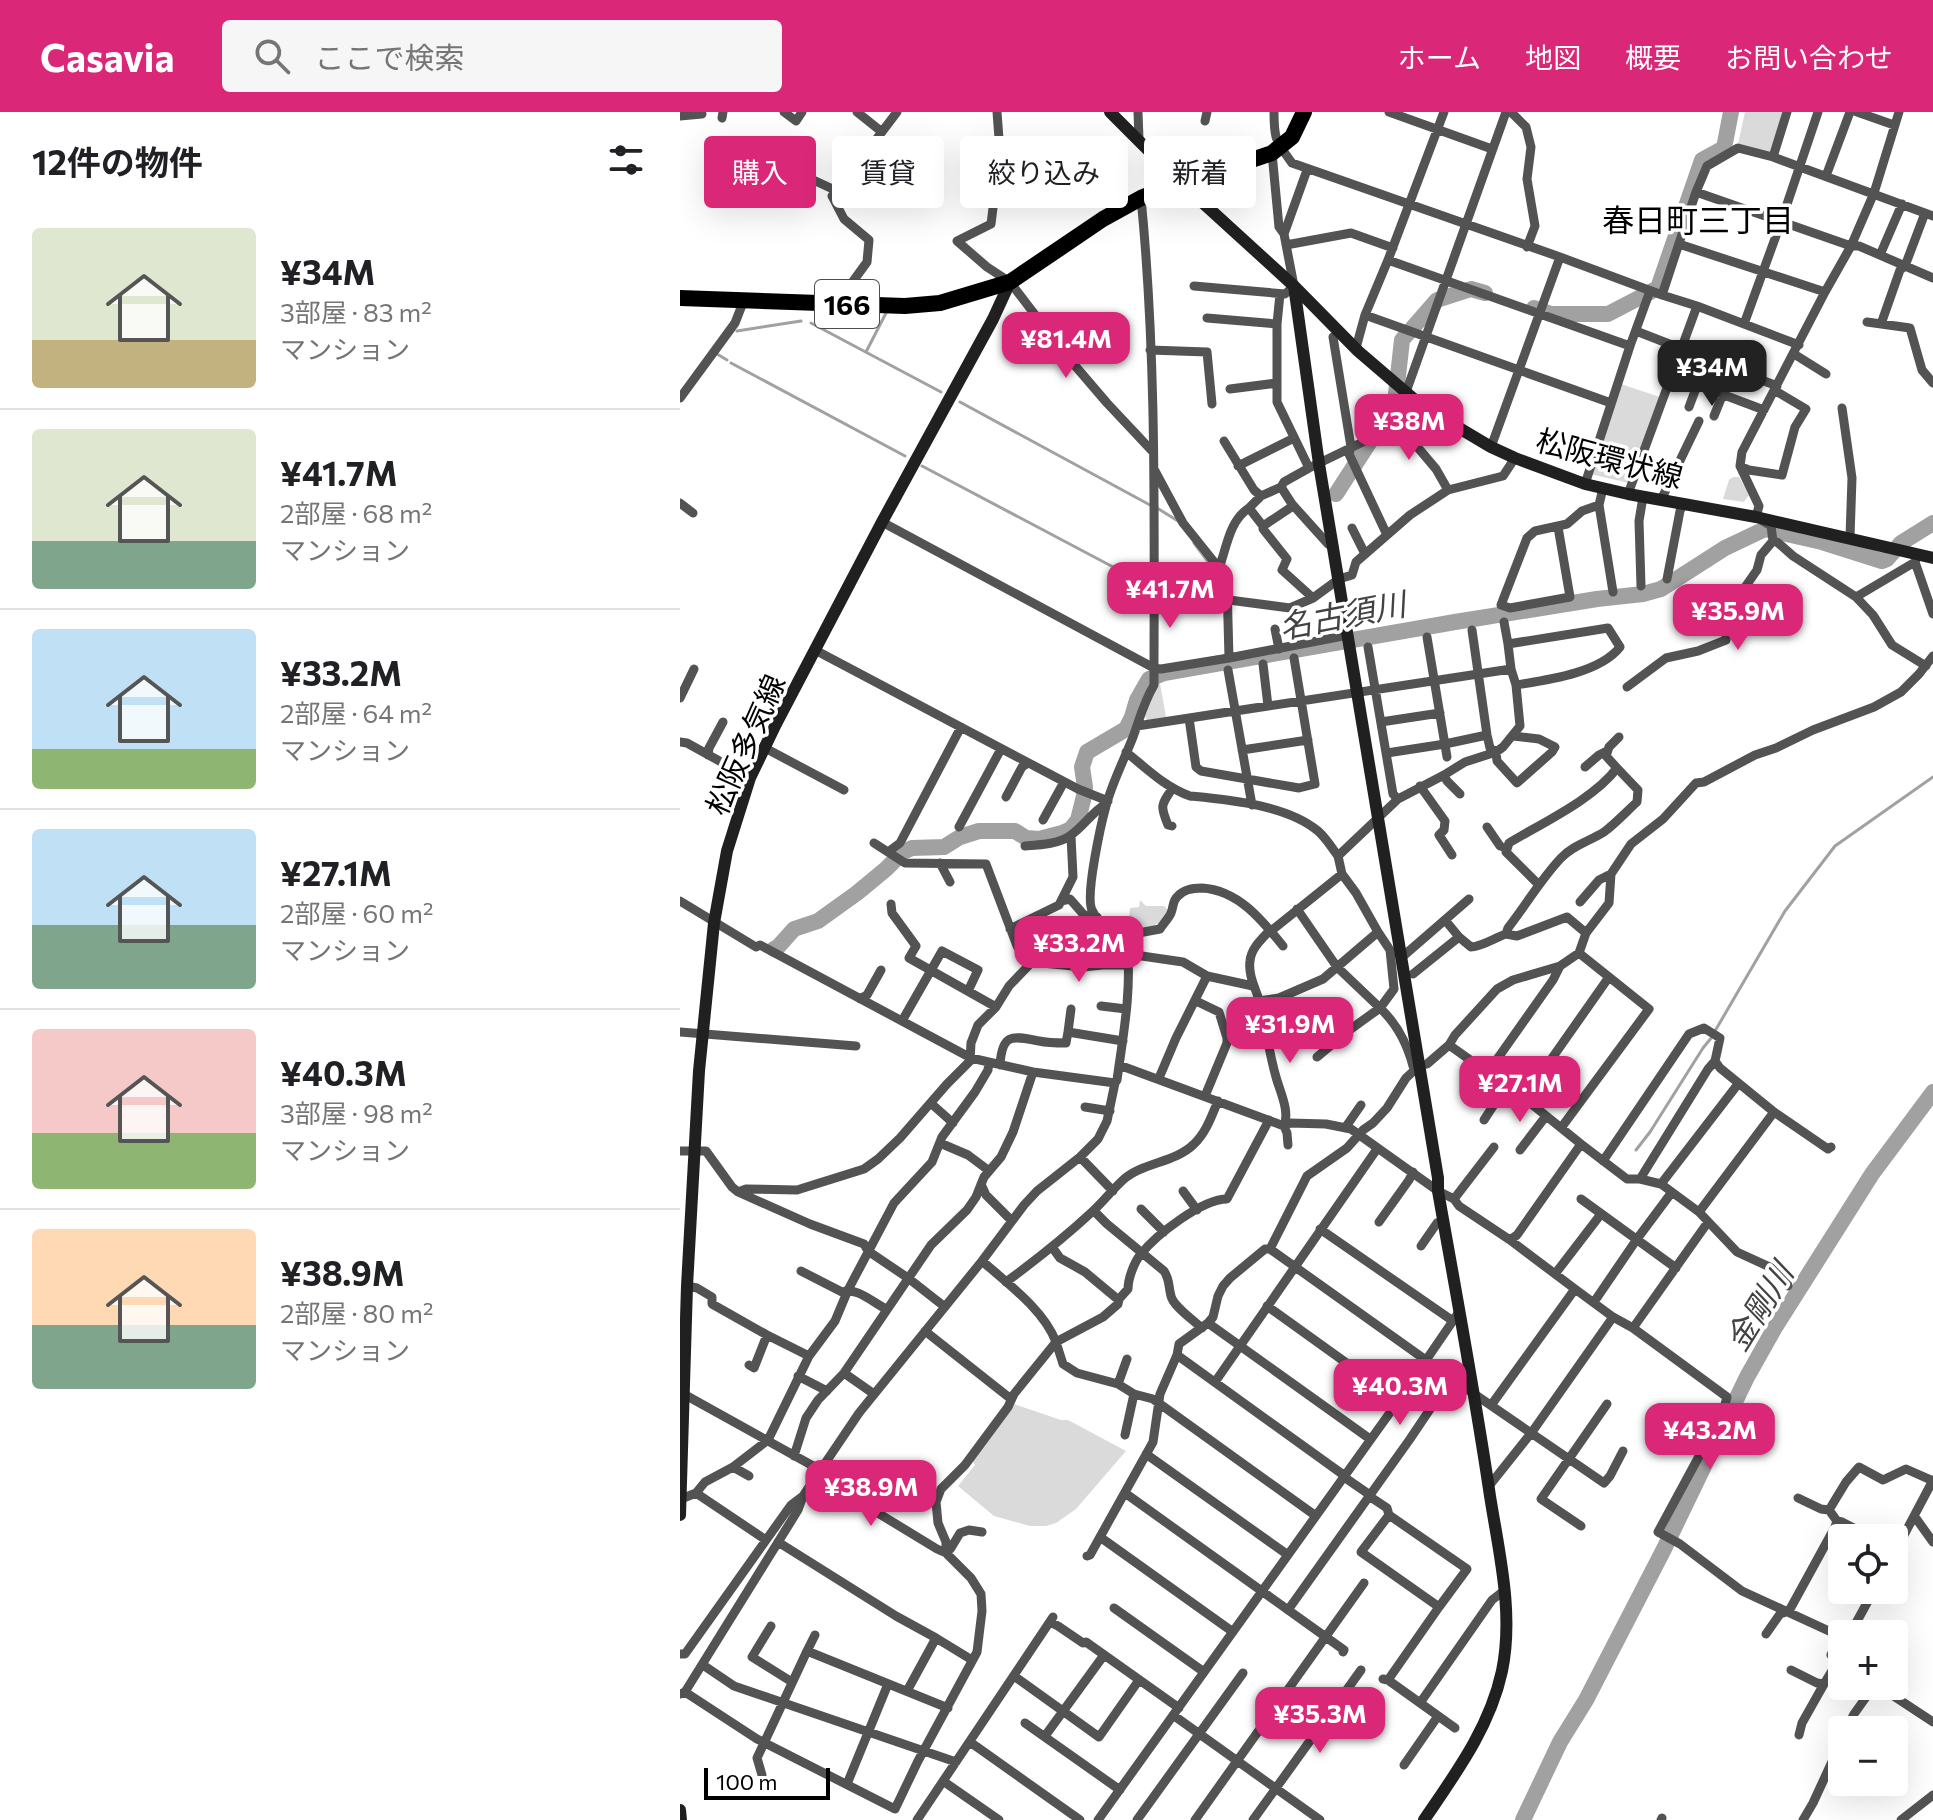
<!DOCTYPE html>
<html lang="ja">
<head>
<meta charset="utf-8">
<style>
  :root { --surface:#fff; --page:#f6f6f6; --text:#202124; --muted:#757577; --line:#e0e0e0; --accent:#db2777 }
  body { margin:0; font-family:Commissioner,"Noto Sans JP",sans-serif; background:var(--page); color:var(--text); height:100vh; display:flex; flex-direction:column; font-size:30px; white-space:nowrap }
  * { box-sizing:border-box; margin:0 }
  p { font-size:26px; color:var(--muted) }
  .icon { flex:none; width:44px; height:44px; fill:none; stroke:currentColor; stroke-width:2; stroke-linecap:round; stroke-linejoin:round }
  .map { position:relative; flex:1; overflow:hidden }
  .details { display:flex; flex-direction:column; background:var(--surface); width:680px }
  .details>* { flex:none }
  .guide { position:absolute; left:24px; top:24px; width:760px; height:72px; display:flex; gap:16px }
  .buttons { position:absolute; left:1148px; top:1412px; display:grid; gap:16px }
  .buttons a { display:grid; place-items:center; width:80px; height:80px; border-radius:8px; background:var(--surface); box-shadow:0 8px 32px #0002; font-size:40px }
  .scale { position:absolute; left:24px; bottom:20px; width:126px; box-sizing:border-box; padding-left:8px; border:4px solid #000; border-top:0; font-size:22px; line-height:28px; white-space:nowrap; color:#000; -webkit-text-stroke:6px #fff; paint-order:stroke }
  .price { position:absolute; translate:-50% -68px; padding:0 18px; border-radius:16px; background:var(--accent); color:#fff; font-size:26px; line-height:52px; filter:drop-shadow(0 2px 4px #0008) }
  .price::after { content:''; position:absolute; left:50%; top:48px; width:24px; height:18px; margin-left:-12px; background:inherit; clip-path:polygon(0 0,100% 0,50% 100%) }
  .price.active { background:#222; color:#fff }
  ul { padding:0; list-style:none }
  li { display:flex; align-items:center; gap:24px; height:200px; padding:0 32px }
  li+li { border-top:2px solid var(--line) }
  li span { display:grid; place-items:center; flex:none; width:224px; height:160px; border-radius:8px; color:#555 }
  li>.icon { margin-inline-start:auto }
  span .icon { width:96px; height:96px; fill:#fffc; stroke-width:1 }
  li b { font-size:34px }
  h2 { display:flex; justify-content:space-between; align-items:center; height:96px; padding:0 32px; font-size:34px }
  .pill { padding:0 28px; border-radius:8px; background:var(--surface); box-shadow:0 8px 32px #0002; font-size:28px; line-height:72px }
  .pill.active { background:var(--accent); color:#fff }
  header { display:flex; align-items:center; gap:48px; box-sizing:border-box; height:112px; padding:0 40px; background:var(--accent); color:#fff }
  header strong { font-size:38px }
  nav { display:flex; gap:44px; margin-inline-start:auto; font-size:28px }
  .search { width:560px; height:72px; background:var(--page); display:flex; align-items:center; gap:20px; box-sizing:border-box; padding:0 28px; border-radius:8px; color:var(--muted); font-size:30px }
  main { display:flex; flex:1; min-height:0 }
  .map>svg:first-child { display:block }
</style>
</head>
<body>
<header>
<strong>Casavia</strong>
<div class="search"><svg class="icon" aria-label="search" viewBox="0 0 24 24"><circle cx="10" cy="10" r="6"/><path d="M15 15l6 6"/></svg>ここで検索</div>
<nav><a>ホーム</a><a>地図</a><a>概要</a><a>お問い合わせ</a></nav>
</header>
<main>
<section class="details">
<h2>12件の物件<svg class="icon" aria-label="filters" viewBox="0 0 24 24"><path d="M4 7h16M4 17h16"/><circle cx="9" cy="7" r="2"/><circle cx="15" cy="17" r="2"/></svg></h2>
<ul>
<li><span style="background:linear-gradient(#dfe7d0 70%,#c2b280 0)"><svg class="icon" aria-label="home" viewBox="0 0 24 24"><path d="M3 11l9-7 9 7M6 9v11h12V9"/></svg></span><div><b>¥34M</b><p>3部屋 · 83 m²</p><p>マンション</p></div></li>
<li><span style="background:linear-gradient(#dfe7d0 70%,#7fa58c 0)"><svg class="icon" aria-label="home" viewBox="0 0 24 24"><path d="M3 11l9-7 9 7M6 9v11h12V9"/></svg></span><div><b>¥41.7M</b><p>2部屋 · 68 m²</p><p>マンション</p></div></li>
<li><span style="background:linear-gradient(#bfe0f5 75%,#8fb573 0)"><svg class="icon" aria-label="home" viewBox="0 0 24 24"><path d="M3 11l9-7 9 7M6 9v11h12V9"/></svg></span><div><b>¥33.2M</b><p>2部屋 · 64 m²</p><p>マンション</p></div></li>
<li><span style="background:linear-gradient(#bfe0f5 60%,#7fa58c 0)"><svg class="icon" aria-label="home" viewBox="0 0 24 24"><path d="M3 11l9-7 9 7M6 9v11h12V9"/></svg></span><div><b>¥27.1M</b><p>2部屋 · 60 m²</p><p>マンション</p></div></li>
<li><span style="background:linear-gradient(#f6c9c9 65%,#8fb573 0)"><svg class="icon" aria-label="home" viewBox="0 0 24 24"><path d="M3 11l9-7 9 7M6 9v11h12V9"/></svg></span><div><b>¥40.3M</b><p>3部屋 · 98 m²</p><p>マンション</p></div></li>
<li><span style="background:linear-gradient(#ffd9b3 60%,#7fa58c 0)"><svg class="icon" aria-label="home" viewBox="0 0 24 24"><path d="M3 11l9-7 9 7M6 9v11h12V9"/></svg></span><div><b>¥38.9M</b><p>2部屋 · 80 m²</p><p>マンション</p></div></li>
</ul>
</section>
<div class="map">
<svg width="1253" height="1708" viewBox="0 0 1253 1708">
  <rect width="100%" height="100%" fill="#fff"/>
  <path fill="#dadada" d="M1065,0H1104L1092,40L1058,32Z
    M941,272L980,285L949,371L910,362Z
    M1053,365H1059L1069,383L1064,390L1043,387L1049,368Z
    M480,571L486,605L467,609L465,604L476,574Z
    M460,788L466,794H484L488,798C481,816 464,817 447,822L450,796L459,795Z
    M334,1292L381,1308H388L446,1339L396,1397L376,1411L366,1414H350L314,1404L278,1374L295,1353L291,1347Z"/>
  <g fill="none" stroke-linecap="round" stroke-linejoin="round">
    <path stroke="#a1a1a1" stroke-width="3" d="M131,211L261,280
      M57,219L121,209
      M186,240L206,201
      M37,242L47,248
      M51,251L225,344
      M280,290L470,393
      M242,354L471,475
      M477,396L498,409
      M514,431L538,463
      M478,477L543,476
      M1035,919L1105,799L1155,734L1253,665
      M956,1038L970,1020L1023,936L1032,925"/>
    <path stroke="#a1a1a1" stroke-width="16" d="M854,196L871,202H928L978,176L1022,48L1044,36L1051,0
      M656,382L715,291L722,228L757,188L791,177L805,181
      M94,837L98,835L114,817L138,809L177,781L206,757L223,740L232,736L264,735L280,725L299,719H335L346,726L359,727L382,721L391,717L398,708L404,684L405,675L402,655L407,640L446,617L452,605L457,588L469,567L484,561L775,510L917,487L963,482L981,477L1045,436L1085,417L1142,430L1202,449L1207,447L1221,431L1253,411
      M843,1708L880,1630L906,1588L984,1437L1067,1265L1094,1217L1192,1062L1253,980"/>
    <path stroke="#535353" stroke-width="9" d="M104,0L116,9L122,0
      M177,0L202,20
      M317,0L320,40L311,112L277,129L307,155L330,170L385,242L427,291L473,340
      M458,0L459,27
      M594,0C594,28 596,29 612,51L880,145L982,183L1017,194L1119,233
      M709,0L812,37
      M831,0L846,15L851,35L847,67L855,114L847,135
      M1177,0L1214,13
      M0,4L22,2
      M42,6L43,0
      M525,9L527,0
      M1093,45L1107,0
      M73,46L116,60L157,79L217,0
      M1146,64L1170,0
      M1016,80L1171,134H1179L1253,166
      M152,84L164,107L189,128L187,150L171,172V192
      M604,122L627,58
      M999,132L1145,180
      M606,133L671,121L713,136
      M1200,143L1222,92
      M708,148L950,234
      M514,174L605,182L614,174L604,122L599,115L592,41
      M600,182L597,212V290L629,356L722,311L738,299L742,294
      M982,183L1016,80L1027,54L1058,36L1093,45L1253,104
      M685,203L931,291
      M527,206L597,212
      M1187,210L1230,216L1242,258L1253,271
      M1064,212L1101,110L1138,0
      M1201,212L1220,158L1225,154L1245,101
      M956,219L1097,274
      M653,225L671,335L669,342L707,423
      M676,236L685,203L708,148L764,0
      M470,238L527,240L532,292
      M1114,242L1146,262
      M991,263L1084,298
      M550,277L597,271
      M726,280L826,0
      M0,286L55,211L64,188
      M1009,295L1027,247
      M1162,296L1172,366L1170,425
      M1034,304L1053,257
      M722,311L723,318L756,357L768,378
      M544,329L574,378L581,384
      M811,335L880,145
      M558,354L614,326
      M1060,354L1069,358L1102,363L1115,315L1126,297L1094,278
      M629,356L604,370L601,375L612,392L648,432L654,435
      M905,372L950,234L970,179
      M948,382L1017,194
      M981,388L1019,309
      M0,391L13,401
      M612,392L610,396L583,414V417L607,447L602,458L633,486
      M919,393L933,480
      M202,410L474,556L481,557L549,546L547,472L539,456L503,411L475,359
      M583,414L569,396L581,384L601,375
      M878,415L890,485L830,496L821,493L847,426L855,419L887,412L902,399L919,393L923,376
      M672,416L685,442
      M1093,429L1097,430L1113,444L1176,485L1193,503L1212,533L1246,554
      M1235,450L1253,502
      M539,456C547,435 549,409 569,396
      M987,467L1000,399L1003,392
      M961,474L959,409L963,385
      M1176,485L1235,450L1238,442
      M549,488L610,496L633,486L659,467L672,463L676,450L730,403L768,378L823,364L835,346
      M824,510L828,532
      M595,517L599,537
      M792,518L807,623L810,636L816,640L817,649L837,671L872,640L875,635L859,627L833,624
      M747,525L767,645
      M688,535L713,682L718,687
      M135,538L398,677L428,689
      M549,546L668,523
      M583,552L588,594
      M831,557L828,532L928,516L940,535C920,561 867,568 836,573
      M548,558L572,693
      M947,575L986,546L1018,539L1046,528L1047,501L1077,458L1081,443L1093,429L1091,414L1076,405L1079,394L1060,354L1062,340L1145,180L1171,134L1194,81L1219,0
      M0,586L14,557
      M509,606L516,655L521,659L619,676L635,672L614,546
      M701,610L760,601
      M0,630L7,631L70,666
      M85,636L164,678
      M562,638L628,628
      M446,640C466,656 486,676 510,684C550,688 607,693 638,719C646,726 652,736 658,744L718,687L764,663L785,650L816,640L823,635L840,614L836,573L831,557L457,614
      M707,641L765,632L807,623
      M28,643L29,636L43,610
      M905,655L919,643L927,639
      M937,656L926,644L929,635L939,625
      M764,663L767,669L780,682
      M740,674L765,709L764,718L759,723L772,743
      M326,685L342,655L348,651
      M363,708L384,670
      M492,714L488,713C480,694 481,693 492,677
      M279,715L321,637
      M807,715L820,734L827,736
      M345,734C359,733 380,732 391,723C404,714 412,700 426,692
      M208,740L220,731L281,615
      M260,751L270,770
      M662,762L676,781L698,820
      M0,789L76,835L80,833L291,946L353,960L435,971
      M381,789L390,787L404,803L417,805
      M900,790L919,768L931,762
      M211,792L212,801L236,834L229,846L316,895
      M617,797L657,855L700,896L668,919L637,945
      M765,808L779,825L791,835C804,834 814,826 826,822L828,816C846,793 861,767 881,746C893,733 910,729 924,720C936,711 946,700 957,690L958,678L937,656C914,687 862,711 829,731L826,740L858,772
      M330,817L379,793L393,765L391,724
      M590,818C582,827 571,836 570,849C568,864 576,877 580,891C586,916 589,941 596,965C600,980 610,999 604,1014L607,1021L608,1033
      M591,819L662,762L658,744
      M826,822L837,824L887,805L906,821
      M442,830L453,822L480,817C483,812 489,806 491,801C494,794 492,789 498,784C504,777 513,776 522,776C558,778 582,808 603,834
      M899,841L906,821L929,791L931,762L951,732L983,707L1016,671L1024,670L1075,643L1096,636L1133,618L1194,595L1221,580L1239,562L1253,544
      M448,842L503,850L527,864
      M721,846L789,787
      M352,850L403,855L423,853H448
      M733,862L779,825
      M180,887L187,883L201,858
      M516,889L539,900L547,926
      M579,889L599,886L643,867L698,820L710,838L714,877L700,896C717,912 727,931 733,954H739
      M421,894L446,897
      M391,897L388,920L443,929
      M222,909L262,839L298,858L288,879
      M0,920L176,934
      M769,933L844,986L901,1032L947,1067H960L981,1072L1019,1100L1057,1140L1105,1162L1108,1174
      M320,953C322,920 333,924 359,929C368,931 377,931 386,931L388,920
      M439,953L604,1014L610,1011L646,1012L671,1017L758,1079L774,1087L779,1094L830,1128L895,1177L933,1205L953,1216L1047,1285L1043,1300L978,1420L1000,1432L1062,1479L1162,1525
      M808,960L873,868L880,854
      M479,966L496,926L527,864L573,874
      M525,984L547,931V926L588,929
      M844,986L929,865L969,897L881,1016
      M254,994L273,1011
      M405,995L430,999
      M589,1008L547,1087C522,1087 476,1123 461,1142C454,1150 448,1167 448,1177L439,1187L438,1192L423,1205L376,1230L383,1252L397,1261L438,1272L454,1282L473,1287L636,1404
      M804,1008L826,974
      M665,1016L681,993
      M260,1031L288,1043L308,1058
      M840,1038L866,1004
      M0,1039H26L52,1075L58,1080L130,1112L184,1132L188,1139L228,1166L265,1195
      M400,1045L433,1079
      M923,1049L1009,922L1024,916L1040,926L1035,949L1040,956L1094,1000L1148,1037L1151,1035
      M960,1067L1028,957L1035,949
      M301,1072L306,1083L332,1109
      M981,1072L1058,972
      M503,1079L517,1098
      M58,1080L66,1077L117,1078L184,1057L198,1047L220,1026L267,972L290,949L291,931L298,913L316,895L329,874L352,850L343,844L337,834L306,752L225,751L194,731
      M774,1087L814,1035
      M901,1087L996,1156
      M461,1097L484,1120
      M414,1099L427,1112L484,1159C490,1168 488,1173 491,1184C493,1194 514,1209 522,1216
      M1019,1100L1094,1000
      M699,1110L729,1068L733,1060
      M640,1117L773,1209
      M830,1128L837,1123L901,1032
      M741,1134L757,1111L763,1108
      M372,1135L380,1146L405,1160L435,1185L439,1187
      M590,1137L771,1266L924,1371L930,1364L943,1339
      M121,1159L162,1180C177,1175 192,1190 206,1197
      M875,1162L921,1102
      M326,1170C356,1148 385,1125 413,1099C423,1090 432,1078 443,1068C463,1050 495,1051 514,1032C526,1021 532,1003 538,989
      M7,1174L17,1176L32,1185V1192L87,1223L129,1244
      M914,1190L957,1127L992,1080
      M587,1194L718,1288
      M528,1211L690,1327
      M953,1216L1028,1110
      M245,1219L331,1287
      M497,1243L665,1364
      M69,1253L74,1256L87,1223
      M164,1261L194,1282
      M118,1264L147,1279
      M535,1270L697,1037
      M438,1272L447,1247
      M0,1280L135,1355L142,1367L257,1437L266,1441L291,1466L301,1482L302,1499L297,1540L238,1649L215,1697L77,1627L5,1580
      M812,1292L895,1177
      M445,1323L454,1282
      M466,1342L608,1443
      M114,1344L126,1306L138,1288L164,1261L251,1133L287,1098L296,1085L304,1065L321,1045L333,1020L353,960
      M53,1355L69,1364
      M664,1365L690,1383
      M809,1374L852,1320L933,1205
      M16,1381L86,1428
      M445,1381L664,1538L663,1540
      M689,1384L707,1396L709,1403L787,1457L759,1495
      M1,1387L16,1381L25,1370L53,1355L88,1328L129,1244L155,1209L168,1178L214,1091L252,1050L262,1025L295,980L308,958L309,950
      M1149,1398L1166,1370L1179,1355L1203,1368L1226,1357L1253,1369
      M1235,1405L1253,1430
      M1157,1409L1162,1410L1193,1426
      M901,1414L861,1387L927,1292
      M420,1425L553,1520
      M98,1430L216,1504L256,1526
      M266,1441V1430L258,1411L256,1390L261,1377L285,1353L328,1295L334,1282L376,1230C364,1198 327,1171 302,1149
      M266,1441L271,1436L280,1421L289,1418L302,1420
      M1214,1442L1253,1368
      M407,1444L410,1443L420,1425L473,1330L480,1282L497,1243L499,1232L528,1211L533,1205L538,1184L543,1174L550,1166L585,1137H590L627,1064L667,1036L683,1018L693,1011L707,996L726,966L739,954L747,952L769,933L775,923L817,877L833,868L880,854L899,841L929,865
      M434,1496L524,1560
      M608,1498L730,1327L771,1266
      M370,1510L378,1514L403,1531L406,1530L499,1596
      M91,1514L72,1545L112,1570
      M1086,1522L1100,1502L1109,1499L1155,1415L1157,1409L1149,1398L1141,1397L1118,1386
      M1170,1522L1194,1478
      M135,1523L127,1539L268,1596
      M0,1542H5L111,1393L123,1384
      M1157,1550L1151,1543L1160,1524
      M23,1553L54,1574L276,1650
      M1111,1558L1137,1571L1144,1572L1122,1611L1119,1623
      M334,1564L419,1625L459,1568
      M703,1567L708,1568L775,1616
      M708,1568L759,1495L681,1440L709,1403
      M1144,1572L1162,1542
      M1204,1574L1209,1581L1253,1610
      M227,1579L256,1526L292,1548
      M0,1582L5,1580L118,1398L123,1384L179,1301L302,1149L344,1093L357,1079L400,1045L418,1027L427,1009L435,971L437,968C443,924 452,878 447,833C435,823 419,813 412,798C405,784 421,712 426,694C432,671 444,648 453,625C460,606 463,592 474,573C474,411 477,248 461,86
      M740,1591L812,1488L825,1478
      M493,1603L640,1708
      M345,1611L440,1678
      M1166,1618L1174,1602L1194,1574
      M365,1624L424,1543
      M290,1630L400,1708
      M724,1653L758,1604
      M82,1663L77,1646L127,1539
      M263,1669L319,1708
      M167,1672L208,1572
      M237,1708L373,1505
      M418,1708L714,1295L779,1200
      M457,1708L563,1561
      M515,1708L684,1471
      M573,1708L681,1558
      M981,1708L982,1706
      M1123,1708L1133,1691L1162,1628
      M1221,1708L1253,1683"/>
    <path stroke="#202020" stroke-width="12" d="M430,0L500,70L614,174L678,239L742,294L811,335L835,346L905,372L948,382L1076,405L1253,446
      M614,174L639,352L758,1066V1079C776,1181 795,1282 810,1384C819,1441 834,1501 822,1559C810,1615 776,1661 744,1708
      M0,1403L7,1174L19,959L34,811L47,739L70,666L96,612L202,410L313,207L330,170
      M0,1698L1,1708"/>
    <path stroke="#000" stroke-width="16" d="M0,186L225,194L260,191L330,170L423,107L461,86L500,70L548,56L592,41L612,25L624,0"/>
  </g>
  <g text-anchor="middle" dominant-baseline="central" stroke-width="7" stroke-linejoin="round" paint-order="stroke">
    <rect fill="#fff" stroke="#4c4c4c" stroke-width="2" x="135" y="168" width="64" height="48" rx="6"/>
    <g font-size="28" font-weight="bold" fill="#000">
      <text x="167" y="192">166</text>
    </g>
    <g font-size="30" fill="#000" stroke="#fff">
      <text transform="translate(930 345) rotate(15)">松阪環状線</text>
      <text transform="translate(64 632) rotate(-66)">松阪多気線</text>
    </g>
    <g font-size="32" fill="#000" stroke="#fff">
      <text x="1018" y="107">春日町三丁目</text>
    </g>
    <g font-size="32" font-style="italic" fill="#424242" stroke="#fff">
      <text transform="translate(662 502) rotate(-11)">名古須川</text>
      <text transform="translate(1078 1194) rotate(-58)">金剛川</text>
    </g>
  </g>
</svg>
<div class="buttons">
<a><svg class="icon" aria-label="locate" viewBox="0 0 24 24"><circle cx="12" cy="12" r="6"/><path d="M12 2v4M12 18v4M2 12h4M18 12h4"/></svg></a>
<a>+</a>
<a>−</a>
</div>
<div class="scale">100 m</div>
<b class="price" style="left:386px;top:268px">¥81.4M</b>
<b class="price active" style="left:1032px;top:296px">¥34M</b>
<b class="price" style="left:729px;top:350px">¥38M</b>
<b class="price" style="left:490px;top:518px">¥41.7M</b>
<b class="price" style="left:1058px;top:540px">¥35.9M</b>
<b class="price" style="left:399px;top:872px">¥33.2M</b>
<b class="price" style="left:610px;top:953px">¥31.9M</b>
<b class="price" style="left:840px;top:1012px">¥27.1M</b>
<b class="price" style="left:720px;top:1315px">¥40.3M</b>
<b class="price" style="left:1030px;top:1359px">¥43.2M</b>
<b class="price" style="left:191px;top:1416px">¥38.9M</b>
<b class="price" style="left:640px;top:1643px">¥35.3M</b>
<div class="guide">
<a class="pill active">購入</a>
<a class="pill">賃貸</a>
<a class="pill">絞り込み</a>
<a class="pill">新着</a>
</div>
</div>
</main>
</body>
</html>
